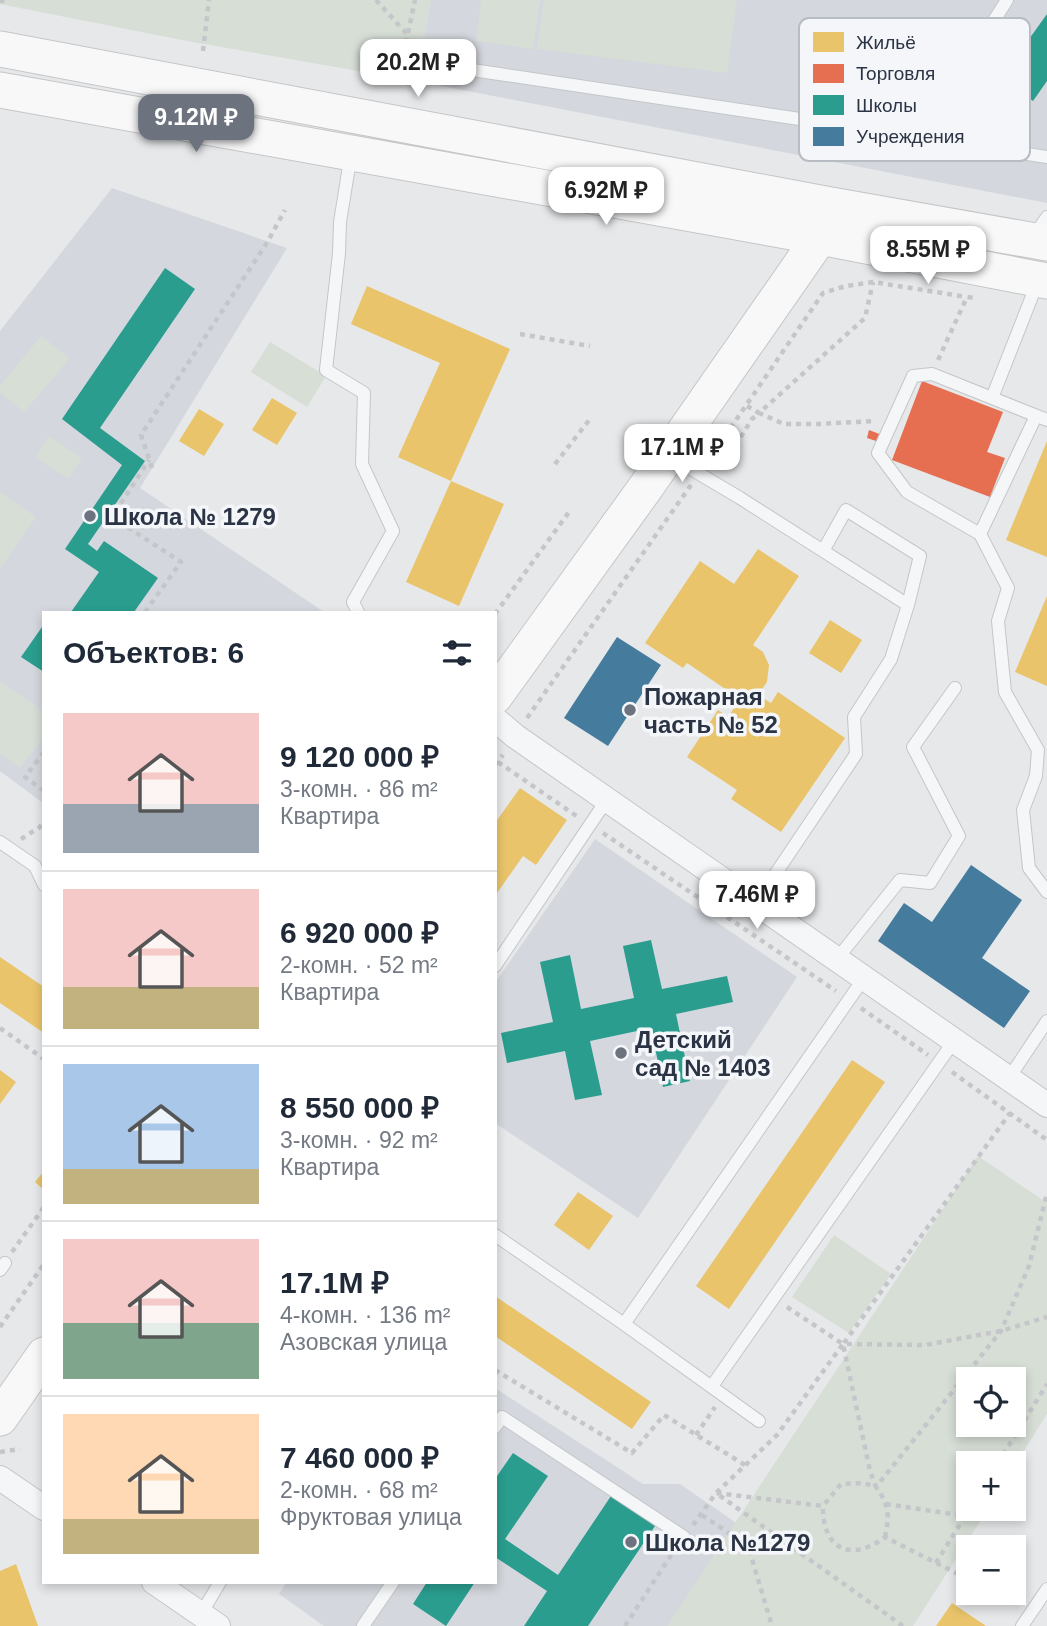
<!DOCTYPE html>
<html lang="ru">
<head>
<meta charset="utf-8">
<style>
  :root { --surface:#fff; --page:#f6f6f7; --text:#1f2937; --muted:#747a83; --line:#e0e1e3; --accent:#6c737f }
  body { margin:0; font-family:Helvetica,sans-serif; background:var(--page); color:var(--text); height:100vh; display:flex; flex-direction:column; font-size:26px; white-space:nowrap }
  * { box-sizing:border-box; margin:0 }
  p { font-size:23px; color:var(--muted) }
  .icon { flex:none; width:38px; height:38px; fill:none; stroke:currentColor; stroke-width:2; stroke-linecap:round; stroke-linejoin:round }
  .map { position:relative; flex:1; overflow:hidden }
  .sheet { position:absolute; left:42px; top:611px; width:455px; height:973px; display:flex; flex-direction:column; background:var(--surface); border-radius:0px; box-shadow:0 4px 10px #0003 }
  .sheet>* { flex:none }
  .fabs { position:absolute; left:956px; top:1367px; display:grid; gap:14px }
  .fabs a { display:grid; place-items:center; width:70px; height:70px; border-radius:0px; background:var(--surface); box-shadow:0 4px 10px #0003; font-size:35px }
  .price { position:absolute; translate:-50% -60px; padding:0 16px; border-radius:14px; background:#fff; color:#222; font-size:23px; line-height:46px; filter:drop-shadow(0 2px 4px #0008) }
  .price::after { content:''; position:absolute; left:50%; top:42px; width:21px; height:16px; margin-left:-10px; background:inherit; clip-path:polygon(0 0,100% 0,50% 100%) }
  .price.on { background:var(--accent); color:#fff }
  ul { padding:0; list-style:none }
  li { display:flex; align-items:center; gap:21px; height:175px; padding:0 21px }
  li+li { border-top:2px solid var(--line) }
  li span { display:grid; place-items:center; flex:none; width:196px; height:140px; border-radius:0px; color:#555 }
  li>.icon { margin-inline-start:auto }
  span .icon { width:84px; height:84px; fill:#fffc; stroke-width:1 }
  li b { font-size:30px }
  h2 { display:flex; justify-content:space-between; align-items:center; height:84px; padding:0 21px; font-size:30px }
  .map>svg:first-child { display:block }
</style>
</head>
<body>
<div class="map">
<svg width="1047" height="1626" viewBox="0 0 1047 1626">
  <rect width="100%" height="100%" fill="#e6e8ea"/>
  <path fill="#d4d7dd" d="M431,0H1047V203L416,81Z
    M112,188L287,248L140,488L324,612H44L43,803L0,771V331Z
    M595,839L797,977L638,1218L495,1123V983Z
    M495,1388L643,1484H680L885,1626H324L279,1594L287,1582H495Z"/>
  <path fill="#d6ded6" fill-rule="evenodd" d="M0,0H431L416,81L187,41L0,4Z
    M481,0H540L533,49L476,41Z
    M544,0H737L727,73L537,49Z
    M41,336L70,358L24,412L0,392V386Z
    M270,342L326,376L307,407L251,372Z
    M49,436L82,458L69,479L35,457Z
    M0,492L36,517L0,569Z
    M0,681L44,712V737L20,768L0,753Z
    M978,1156L1047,1203V1414L1013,1468V1463H968V1508L988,1509L913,1626H667ZM968,1379H1013V1424H968Z
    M834,1235L891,1274L849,1333L792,1297Z"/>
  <path fill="#e9c46a" d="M367,286L510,349L451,481L398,457L440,363L351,324Z
    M272,398L297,413L277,445L252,430Z
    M199,409L224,424L204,456L179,441Z
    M1047,441V557L1006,540Z
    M451,481L504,504L459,606L406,582Z
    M758,549L799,576L753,645L763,652L769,665L767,682L758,695L771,703L778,692L845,738L781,832L731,799L737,790L687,757L718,710L728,717L740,699L687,663L683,668L645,643L700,561L734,584Z
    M1047,596V686L1015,672Z
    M830,620L862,640L841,673L809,653Z
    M520,788L567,820L536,865L523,856L495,896V823Z
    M0,957L44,987V1033L0,1003Z
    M852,1060L885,1082L729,1309L696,1286Z
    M0,1070L16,1082L0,1104Z
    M44,1171V1190L35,1182Z
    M578,1192L613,1216L589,1250L554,1225Z
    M495,1296L651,1402L632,1429L495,1336Z
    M16,1564L38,1626H0V1571Z
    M952,1603L986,1626H936Z"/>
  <path fill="#e76f51" d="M922,381L1003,412L987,452L1005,458L990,497L892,460Z
    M869,430L882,435L879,442L867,438Z"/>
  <path fill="#2a9d8f" d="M1047,14V81L1033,101L1001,78Z
    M165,268L195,289L100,428L145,461L88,544L97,551L104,541L158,578L134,612H71L99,572L65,549L122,465L62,419Z
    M42,627L44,629V672L21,657Z
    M651,940L662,989L727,976L733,1002L676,1014L690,1081L663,1087L651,1028L590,1041L602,1095L575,1100L565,1051L507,1063L501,1033L553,1022L540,962L570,955L581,1009L634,998L623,946Z
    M513,1453L548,1476L505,1539L558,1575L613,1493L657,1523L588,1626H524L547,1591L495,1557V1479Z
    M427,1582H475L446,1626L413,1604Z"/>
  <path fill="#457b9d" d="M617,637L661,665L608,746L564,718Z
    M971,865L1022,900L982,958L1030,991L1004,1028L878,941L904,903L932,922Z"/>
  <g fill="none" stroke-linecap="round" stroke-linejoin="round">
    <defs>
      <path id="lane" d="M1007,0L920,137L1047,157
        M446,66L920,137
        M351,154L340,222L339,253L326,370L364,393L362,464L393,531L353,602L358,612
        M1033,237L1047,217
        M992,398L1038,281
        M1047,420L932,374L913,376L878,453L907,492L980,534L1008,588L998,621L1005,692L1038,750L1036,776L1023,810L1029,868L1047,892
        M671,457L740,498L908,605L891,659L854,717L856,754L756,903
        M980,534L1036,416
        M823,551L846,510L920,556L908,605
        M0,842L35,866L44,885
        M837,959L900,880L930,883L959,836L913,747L955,688
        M495,966L608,798
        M1009,1078L1047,1021
        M495,1235L624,1324L759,1421
        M0,1270L5,1263
        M624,1324L864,978
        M712,1386L954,1041
        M495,1427L502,1417L684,1537
        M201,1614L220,1582
        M363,1626L393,1582
        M1022,1626L1047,1589"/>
      <path id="street" d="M495,719L515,736L1047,1105
        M0,1478L44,1508
        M154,1582L218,1626"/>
      <path id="secondary" d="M0,49L825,204L1047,243
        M0,90L820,237L1047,281
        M495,696L646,487L820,237L827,218
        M0,1418L44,1355"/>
    </defs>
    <use href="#lane" stroke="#c4c6c8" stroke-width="14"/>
    <use href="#street" stroke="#c4c6c8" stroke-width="26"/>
    <use href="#secondary" stroke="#c4c6c8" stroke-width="37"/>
    <path stroke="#c5c6ca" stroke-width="4.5" stroke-dasharray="5 5" stroke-linecap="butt" d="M376,0L407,34L402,88
      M0,2L4,0
      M408,33L415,0
      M203,51L209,0
      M520,334L590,346
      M938,360L967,297L976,298
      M747,406L759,413L865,318L873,282
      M730,454L752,419L759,413L784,424H819L876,421
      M708,461L823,293L846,286L873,282L967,297
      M555,464L590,419
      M152,468L141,435L268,241L285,210
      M145,612L181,562L112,517L149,460
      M495,614L569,512
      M527,718L691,485
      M44,752L25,777L44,791
      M498,762L578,817
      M495,765L503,755
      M603,833L836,991
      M21,839L40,827L44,821
      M861,1008L928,1055
      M0,1028L44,1059
      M952,1072L1047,1140
      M12,1252L44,1207
      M787,1307L843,1344L870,1471L876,1487L864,1483L841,1484L823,1506
      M0,1327L44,1264
      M844,1343L1010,1113
      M495,1370L632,1453L664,1415L745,1465
      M696,1435L715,1407
      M0,1452L20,1449
      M998,1463L1047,1384
      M886,1504L965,1516
      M702,1515L748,1546L772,1626
      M693,1525L716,1493L777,1435L843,1344L925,1345L1001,1331L1047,1317
      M885,1537C890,1515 889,1505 876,1487L1001,1331L1029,1266L1047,1193
      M936,1563L970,1508
      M993,1592L1018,1605
      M625,1626L675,1549
      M903,1626L716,1493L823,1506C822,1549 851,1563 885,1537L968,1579"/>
    <use href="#lane" stroke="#f5f6f7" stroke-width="12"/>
    <use href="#street" stroke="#f5f6f7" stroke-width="24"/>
    <use href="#secondary" stroke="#f8f8f8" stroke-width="35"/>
  </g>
  <g fill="#6c737f" stroke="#f4f6f9" stroke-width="2.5">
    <circle cx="90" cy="516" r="7"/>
    <circle cx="630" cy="710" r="7"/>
    <circle cx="621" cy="1053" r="7"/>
    <circle cx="631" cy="1542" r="7"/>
  </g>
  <g text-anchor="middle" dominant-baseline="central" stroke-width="7" stroke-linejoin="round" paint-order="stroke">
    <g font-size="24" font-weight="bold" fill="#2b3445" stroke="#f4f6f9" text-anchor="start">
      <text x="104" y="516">Школа № 1279</text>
      <text x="644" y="696">Пожарная<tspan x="644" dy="28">часть № 52</tspan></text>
      <text x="635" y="1039">Детский<tspan x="635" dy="28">сад № 1403</tspan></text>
      <text x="645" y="1542">Школа №1279</text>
    </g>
  </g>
  <rect x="799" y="18" width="231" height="143" rx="10" fill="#f4f6f9" stroke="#b8bcc3" stroke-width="2"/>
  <rect x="813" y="32" width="31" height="20" fill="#e9c46a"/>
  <rect x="813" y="64" width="31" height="19" fill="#e76f51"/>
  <rect x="813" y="95" width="31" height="20" fill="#2a9d8f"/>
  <rect x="813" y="127" width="31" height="19" fill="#457b9d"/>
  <g font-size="19" fill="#2b3445">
    <text x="856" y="49">Жильё</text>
    <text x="856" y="80">Торговля</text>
    <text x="856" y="112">Школы</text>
    <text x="856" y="143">Учреждения</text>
  </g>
</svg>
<div class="fabs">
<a><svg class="icon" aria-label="locate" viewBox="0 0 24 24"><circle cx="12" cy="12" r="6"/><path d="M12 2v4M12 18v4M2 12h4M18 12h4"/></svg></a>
<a>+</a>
<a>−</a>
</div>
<b class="price" style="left:418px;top:99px">20.2M ₽</b>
<b class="price on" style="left:196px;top:154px">9.12M ₽</b>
<b class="price" style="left:606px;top:227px">6.92M ₽</b>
<b class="price" style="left:928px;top:286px">8.55M ₽</b>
<b class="price" style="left:682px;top:484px">17.1M ₽</b>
<b class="price" style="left:757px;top:931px">7.46M ₽</b>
<section class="sheet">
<h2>Объектов: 6<svg class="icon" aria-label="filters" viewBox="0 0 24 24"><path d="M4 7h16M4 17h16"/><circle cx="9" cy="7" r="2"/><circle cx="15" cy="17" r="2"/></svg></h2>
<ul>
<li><span style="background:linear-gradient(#f6c9c9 65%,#9aa5b1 0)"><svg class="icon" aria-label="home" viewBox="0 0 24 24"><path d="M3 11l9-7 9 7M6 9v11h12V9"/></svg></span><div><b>9 120 000 ₽</b><p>3-комн. · 86 m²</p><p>Квартира</p></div></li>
<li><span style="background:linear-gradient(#f6c9c9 70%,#c2b280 0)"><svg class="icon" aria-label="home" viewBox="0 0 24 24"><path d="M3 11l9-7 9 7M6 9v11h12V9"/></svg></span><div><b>6 920 000 ₽</b><p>2-комн. · 52 m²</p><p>Квартира</p></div></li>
<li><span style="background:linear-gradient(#a9c7e8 75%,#c2b280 0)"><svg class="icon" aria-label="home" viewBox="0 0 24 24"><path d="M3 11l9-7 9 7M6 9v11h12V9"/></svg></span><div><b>8 550 000 ₽</b><p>3-комн. · 92 m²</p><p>Квартира</p></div></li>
<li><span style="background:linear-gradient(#f6c9c9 60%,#7fa58c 0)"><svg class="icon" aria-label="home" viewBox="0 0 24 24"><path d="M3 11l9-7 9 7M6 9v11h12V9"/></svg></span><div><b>17.1M ₽</b><p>4-комн. · 136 m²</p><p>Азовская улица</p></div></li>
<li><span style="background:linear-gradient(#ffd9b3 75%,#c2b280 0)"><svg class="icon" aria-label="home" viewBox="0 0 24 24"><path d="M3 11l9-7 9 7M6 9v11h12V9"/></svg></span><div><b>7 460 000 ₽</b><p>2-комн. · 68 m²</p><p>Фруктовая улица</p></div></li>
</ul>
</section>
</div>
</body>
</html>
